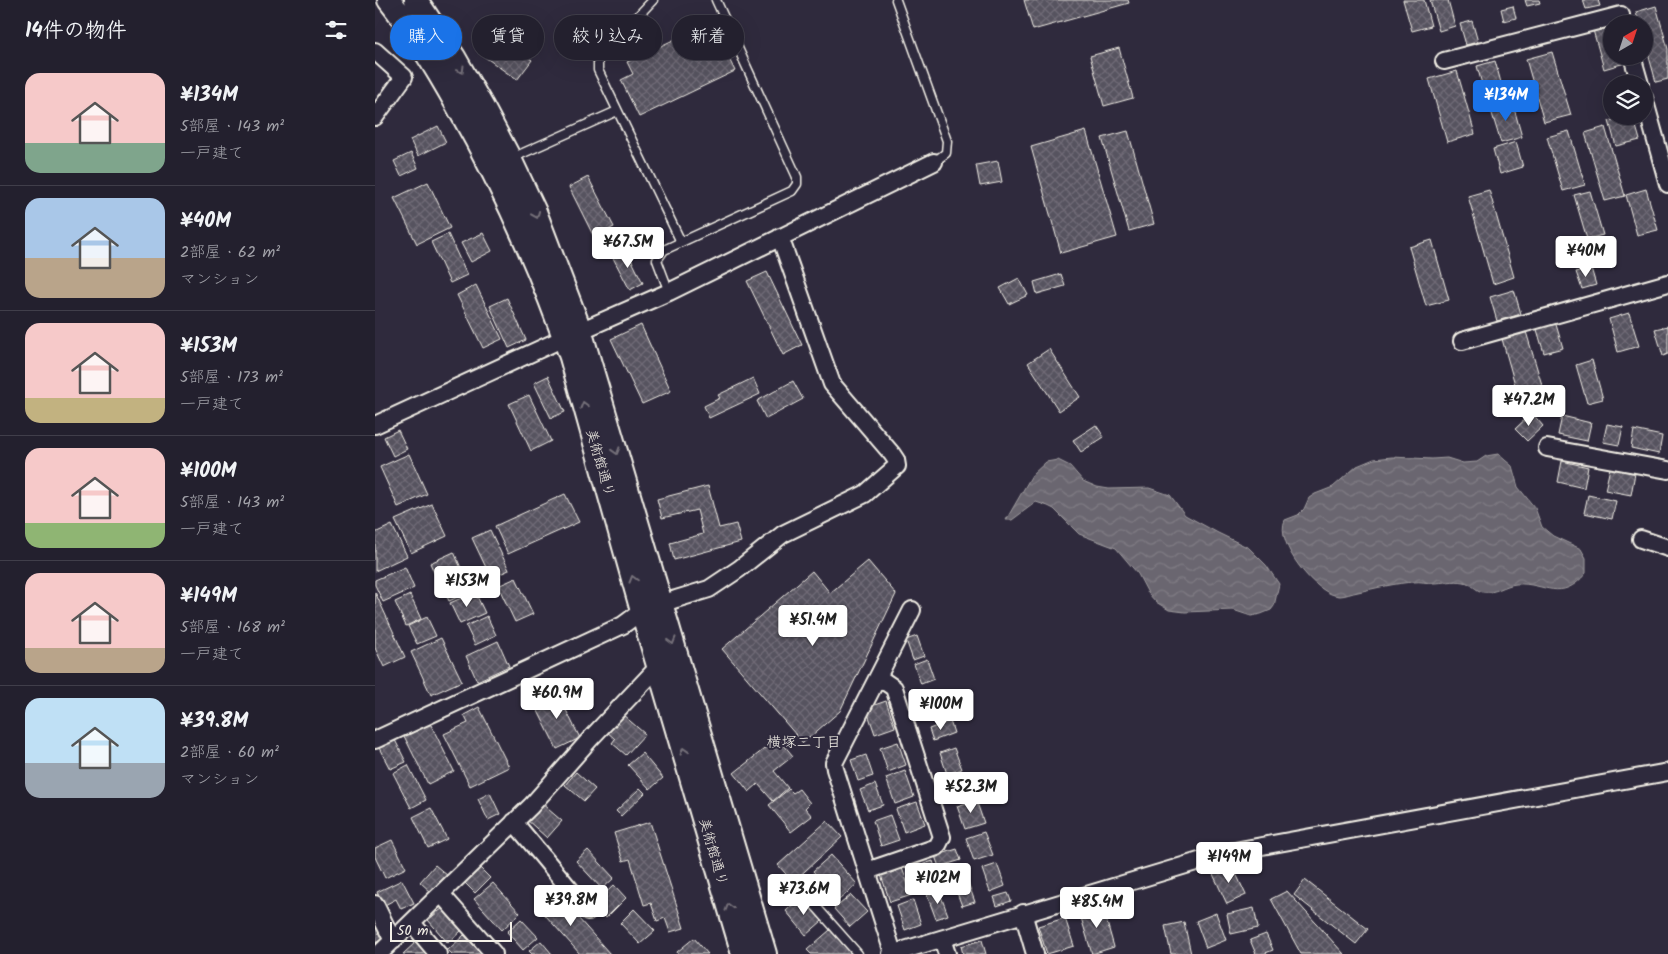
<!DOCTYPE html>
<html lang="ja">
<head>
<meta charset="utf-8">
<style>
  :root { --surface:#23202e; --page:#2b2836; --text:#f1f3f6; --muted:#a3a3aa; --line:#403e4a; --accent:#1a73e8 }
  body { margin:0; font-family:Kalam,"Klee One",sans-serif; background:var(--page); color:var(--text); height:100vh; display:flex; flex-direction:column; font-size:19px; white-space:nowrap }
  * { box-sizing:border-box; margin:0 }
  p { font-size:16px; color:var(--muted) }
  .icon { flex:none; width:28px; height:28px; fill:none; stroke:currentColor; stroke-width:2; stroke-linecap:round; stroke-linejoin:round }
  .map { position:relative; flex:1; overflow:hidden }
  .panel { display:flex; flex-direction:column; background:var(--surface); width:375px }
  .panel>* { flex:none }
  .guide { position:absolute; left:15px; top:15px; width:475px; height:45px; display:flex; gap:10px }
  .needle { width:32px; rotate:39deg }
  .tools { position:absolute; left:1228px; top:15px; display:grid; gap:10px }
  .tools a { display:grid; place-items:center; width:50px; height:50px; border-radius:50%; background:var(--surface); box-shadow:0 5px 20px #0002,0 0 0 1px var(--line); font-size:25px }
  .scale { position:absolute; left:15px; bottom:12px; width:122px; box-sizing:border-box; padding-left:5px; border:2px solid #f4f1e8; border-top:0; font-size:14px; line-height:18px; white-space:nowrap; color:#f4f1e8; -webkit-text-stroke:4px #2f2a3d; paint-order:stroke }
  .price { position:absolute; translate:-50% -42px; padding:0 11px; border-radius:5px; background:#fff; color:#222; font-size:16px; line-height:32px; filter:drop-shadow(0 1px 2px #0008) }
  .price::after { content:''; position:absolute; left:50%; top:30px; width:15px; height:11px; margin-left:-8px; background:inherit; clip-path:polygon(0 0,100% 0,50% 100%) }
  .price.current { background:var(--accent); color:#fff }
  ul { padding:0; list-style:none }
  li { display:flex; align-items:center; gap:15px; height:125px; padding:0 25px }
  li+li { border-top:1px solid var(--line) }
  li span { display:grid; place-items:center; flex:none; width:140px; height:100px; border-radius:15px; color:#555 }
  li>.icon { margin-inline-start:auto }
  span .icon { width:60px; height:60px; fill:#fffc; stroke-width:1 }
  li b { font-size:21px }
  h2 { display:flex; justify-content:space-between; align-items:center; height:60px; padding:0 25px; font-size:21px }
  .chip { padding:0 18px; border-radius:22px; background:var(--surface); box-shadow:0 5px 20px #0002,0 0 0 1px var(--line); font-size:18px; line-height:45px }
  .chip.current { background:var(--accent); color:#fff }
  main { display:flex; flex:1; min-height:0 }
  .map>svg:first-child { display:block }
</style>
</head>
<body>
<main>
<section class="panel">
<h2>14件の物件<svg class="icon" aria-label="filters" viewBox="0 0 24 24"><path d="M4 7h16M4 17h16"/><circle cx="9" cy="7" r="2"/><circle cx="15" cy="17" r="2"/></svg></h2>
<ul>
<li><span style="background:linear-gradient(#f6c9c9 70%,#7fa58c 0)"><svg class="icon" aria-label="home" viewBox="0 0 24 24"><path d="M3 11l9-7 9 7M6 9v11h12V9"/></svg></span><div><b>¥134M</b><p>5部屋 · 143 m²</p><p>一戸建て</p></div></li>
<li><span style="background:linear-gradient(#a9c7e8 60%,#b9a48a 0)"><svg class="icon" aria-label="home" viewBox="0 0 24 24"><path d="M3 11l9-7 9 7M6 9v11h12V9"/></svg></span><div><b>¥40M</b><p>2部屋 · 62 m²</p><p>マンション</p></div></li>
<li><span style="background:linear-gradient(#f6c9c9 75%,#c2b280 0)"><svg class="icon" aria-label="home" viewBox="0 0 24 24"><path d="M3 11l9-7 9 7M6 9v11h12V9"/></svg></span><div><b>¥153M</b><p>5部屋 · 173 m²</p><p>一戸建て</p></div></li>
<li><span style="background:linear-gradient(#f6c9c9 75%,#8fb573 0)"><svg class="icon" aria-label="home" viewBox="0 0 24 24"><path d="M3 11l9-7 9 7M6 9v11h12V9"/></svg></span><div><b>¥100M</b><p>5部屋 · 143 m²</p><p>一戸建て</p></div></li>
<li><span style="background:linear-gradient(#f6c9c9 75%,#b9a48a 0)"><svg class="icon" aria-label="home" viewBox="0 0 24 24"><path d="M3 11l9-7 9 7M6 9v11h12V9"/></svg></span><div><b>¥149M</b><p>5部屋 · 168 m²</p><p>一戸建て</p></div></li>
<li><span style="background:linear-gradient(#bfe0f5 65%,#9aa5b1 0)"><svg class="icon" aria-label="home" viewBox="0 0 24 24"><path d="M3 11l9-7 9 7M6 9v11h12V9"/></svg></span><div><b>¥39.8M</b><p>2部屋 · 60 m²</p><p>マンション</p></div></li>
</ul>
</section>
<div class="map">
<svg width="1293" height="954" viewBox="0 0 1293 954">
  <defs>
    <pattern id="water-waves" width="16" height="10" patternUnits="userSpaceOnUse" patternTransform="scale(1.25)"><rect width="16" height="10" fill="#6a6670"/><path d="M0 5q4-4 8 0t8 0" fill="none" stroke="#807c84"/></pattern>
    <pattern id="building-cross-hatch" width="8" height="8" patternUnits="userSpaceOnUse" patternTransform="scale(1.25)"><rect width="8" height="8" fill="#56525f"/><path d="M0 0l8 8M0 8l8-8" fill="none" stroke="#6f6b76"/></pattern>
  </defs>
  <rect width="100%" height="100%" fill="#2f2a3d"/>
  <filter id="ink" filterUnits="userSpaceOnUse"><feTurbulence type="fractalNoise" baseFrequency=".02" numOctaves="2"/><feDisplacementMap in="SourceGraphic" scale="10" xChannelSelector="R" yChannelSelector="G"/><feConvolveMatrix kernelMatrix="1 2 1 2 8 2 1 2 1" color-interpolation-filters="sRGB"/></filter>
  <g filter="url(#ink)">
    <path fill="url(#water-waves)" stroke="#a19ea0" d="M1123,454L1137,466L1143,487L1160,508L1167,527L1178,536L1206,549L1211,558V573C1186,604 1170,582 1141,584C1130,585 1120,594 1108,592C1101,591 1096,583 1089,582C1079,580 1068,583 1058,583C1052,583 1045,581 1039,582C1021,583 1001,588 983,592C977,593 970,596 965,596C941,596 899,542 910,520L923,515L929,509L934,498L940,494L958,487L982,466L999,459L1017,457L1057,459L1072,458L1088,463L1102,462L1111,456Z
      M683,460L695,466L708,481L722,487L734,489L774,488L795,495L810,515L843,533L874,548L891,565L904,584L899,606L896,610L886,614L876,616L858,610L810,612L794,610L781,602L773,593L763,574L741,548L704,534L679,509L673,506L661,502L637,520H631L657,475L671,462Z"/>
    <path fill="url(#building-cross-hatch)" stroke="#f4f1e8" d="M649,0H753L754,3L658,30Z
      M1028,0H1049L1056,26L1037,31Z
      M1055,0H1073L1080,26L1064,31Z
      M1150,0H1164L1165,3L1152,6Z
      M1208,0H1223L1225,6L1211,9Z
      M1138,6L1141,18L1129,21L1126,9Z
      M1281,6L1293,49V79L1281,82L1269,39V24H1264L1261,12Z
      M1097,21L1103,42L1091,45L1085,24Z
      M336,22L360,71L264,117L246,80L258,74L252,62Z
      M1236,25V56H1248L1250,63L1229,69L1218,30Z
      M118,31L157,60L142,80L103,52Z
      M744,48L758,98L729,106L715,56Z
      M1177,52L1196,115L1169,122L1151,59Z
      M1120,61L1130,97L1112,102L1102,66Z
      M1082,71L1100,134L1072,142L1054,79Z
      M1137,101L1147,137L1126,143L1115,107Z
      M1251,116H1258L1265,140L1241,146L1234,121Z
      M63,126L71,142L43,156L35,140Z
      M1230,127L1250,196L1230,201L1210,133Z
      M711,131L742,237L686,253L656,147Z
      M753,131L779,224L754,231L727,138Z
      M1194,131L1210,185L1188,191L1172,137Z
      M1141,142L1148,167L1125,174L1118,149Z
      M36,153L43,168L26,176L19,161Z
      M623,161L627,182L605,186L601,165Z
      M213,177L239,227L219,237L194,187Z
      M53,182L75,228L42,244L19,198Z
      M1271,189L1283,230L1262,235L1251,195Z
      M1114,190L1139,277L1118,284L1093,196Z
      M1215,191L1228,235L1212,239L1199,195Z
      M242,231L250,247L236,254L228,238Z
      M108,233L117,251L96,262L86,243Z
      M73,234L92,275L75,283L56,242Z
      M1057,240L1074,300L1051,306L1034,247Z
      M251,249L268,283L255,290L237,256Z
      M1216,268L1221,285L1207,289L1201,272Z
      M392,272L427,345L408,355L372,281Z
      M686,274L690,286L662,294L659,282Z
      M644,278L653,295L634,304L625,288Z
      M101,285L127,339L108,348L82,295Z
      M1139,290L1146,314L1122,321L1115,297Z
      M132,298L151,340L134,348L115,306Z
      M1254,313L1264,346L1243,352L1234,319Z
      M1179,318L1188,348L1169,353L1160,323Z
      M266,325L296,391L267,404L236,339Z
      M1149,325L1170,395L1145,402L1125,332Z
      M1293,326V354L1288,356L1280,329Z
      M674,349L705,397L684,411L653,363Z
      M1217,360L1228,399L1212,403L1201,365Z
      M173,376L190,412L176,418L159,383Z
      M378,378L385,394L334,418L329,406L345,398L343,395Z
      M418,381L428,399L391,419L382,401Z
      M154,395L176,441L156,451L134,404Z
      M1157,413L1168,426L1152,441L1140,429Z
      M1187,416L1216,423L1212,441L1183,435Z
      M1232,424L1248,427L1244,445L1228,442Z
      M721,425L729,437L706,452L698,440Z
      M23,430L32,449L18,456L9,437Z
      M1259,430L1287,436L1284,454L1256,448Z
      M34,454L52,494L23,507L5,467Z
      M1187,461L1213,467L1209,488L1183,482Z
      M1235,468L1260,473L1256,495L1230,490Z
      M333,486L344,528L361,524L366,542L299,560L295,543L328,534L322,510L287,518L282,499Z
      M190,494L204,522L133,554L120,526Z
      M1213,495L1241,501L1237,519L1209,513Z
      M57,504L72,536L36,553L20,520Z
      M17,525L32,556L0,571V533Z
      M115,530L134,570L116,578L97,538Z
      M79,552L86,568L62,579L55,563Z
      M493,561L521,594L465,711L428,743L347,649L437,571L455,593Z
      M30,567L39,588L8,602L0,585V580Z
      M89,575L96,591L74,601L67,586Z
      M141,578L158,614L140,622L123,586Z
      M0,592L30,657L9,667L0,648Z
      M100,592L110,613L85,624L75,603Z
      M35,595L46,619L31,626L20,602Z
      M112,616L121,635L100,645L91,626Z
      M52,617L61,636L42,644L33,626Z
      M542,636L549,656L538,660L531,640Z
      M66,638L87,681L56,695L36,652Z
      M123,641L134,666L102,681L91,656Z
      M552,659L559,679L546,684L539,664Z
      M182,692L205,738L182,749L159,703Z
      M564,696L572,719L563,722L555,699Z
      M511,701L520,727L500,734L491,708Z
      M104,707L134,767L95,786L69,734L93,723L89,715Z
      M247,714L270,734L251,755L237,743L240,739L231,731Z
      M54,721L79,771L53,784L28,734Z
      M575,721L579,733L558,741L554,729Z
      M19,738L31,762L15,769L3,746Z
      M403,738L418,756L399,771L413,788L398,801L383,784L374,792L359,773Z
      M523,742L531,765L513,772L505,748Z
      M579,748L587,769L572,774L565,753Z
      M267,753L288,778L275,789L253,765Z
      M491,755L498,776L483,781L476,760Z
      M33,765L51,800L36,808L18,773Z
      M530,771L539,797L520,804L511,778Z
      M201,772L220,789L209,801L190,785Z
      M591,772L598,793L582,798L575,778Z
      M500,784L508,805L493,810L485,790Z
      M265,788L270,793L246,816L241,811Z
      M414,789L418,793L424,789L435,803L430,808L437,816L416,832L394,805Z
      M115,793L125,814L113,820L103,799Z
      M601,800L609,823L590,829L582,806Z
      M542,802L550,824L529,832L521,809Z
      M166,803L187,821L172,838L151,819Z
      M56,808L72,839L53,848L38,817Z
      M515,815L524,840L506,846L498,821Z
      M452,821L467,837L418,882L403,865Z
      M275,822L309,928L295,932L290,918L282,921L276,903L269,905L255,859L248,861L239,833Z
      M609,832L618,855L599,861L591,838Z
      M17,840L31,868L10,878L0,857V848Z
      M582,849L586,860L564,867L560,856Z
      M213,850L239,878L227,889L201,861Z
      M456,855L482,884L464,900L438,871Z
      M558,861L566,886L549,892L540,867Z
      M856,863L871,895L852,904L837,872Z
      M622,864L630,886L615,892L607,869Z
      M60,865L73,876L57,893L45,882Z
      M104,867L115,878L100,893L89,882Z
      M527,868L537,895L515,902L506,875Z
      M591,877L600,902L587,906L578,882Z
      M27,880L39,903L26,909L21,899L8,906L2,892Z
      M930,880L993,929L981,944L919,895Z
      M118,883L145,913L127,930L99,899Z
      M239,885L251,898L231,918L218,905Z
      M564,891L573,915L561,919L552,895Z
      M912,891L969,954H926L896,899Z
      M180,892L235,954H205L163,907Z
      M633,893L636,901L622,906L619,897Z
      M476,895L492,912L475,927L459,909Z
      M426,897L447,921L431,935L411,911Z
      M538,900L546,924L530,930L522,906Z
      M727,905L739,947L717,954L704,911Z
      M68,908L87,930L73,943L53,920Z
      M879,908L883,928L856,934L852,914Z
      M259,909L280,931L265,944L245,923Z
      M841,913L851,940L831,948L821,921Z
      M0,918L10,938L0,943Z
      M690,918L699,946L672,954L663,926Z
      M146,919L163,937L148,950L132,932Z
      M809,922L816,954H796L790,926Z
      M455,930L477,954H436L432,950Z
      M891,934L898,950L888,954H881L875,940Z
      M89,935L107,954H77L73,950Z
      M319,938L333,954H303L302,952Z
      M607,940L611,954H588L586,946Z
      M42,941L54,954H28Z
      M166,941L177,954H157L154,951Z"/>
    <g fill="none" stroke-linecap="round" stroke-linejoin="round">
      <defs>
        <path id="lane" d="M278,0L226,55L223,60V70L306,242
          M521,0L572,141L571,153L559,162
          M137,158L242,111
          M294,292L282,260L289,250L417,191L422,184V177L341,0
          M429,893L483,954"/>
        <path id="street" d="M0,51L29,77L0,117
          M1257,56L1265,84
          M1069,61L1246,15
          M1269,98L1293,184
          M1087,341L1293,283
          M0,425L189,338L294,292L559,162
          M1172,448L1293,470
          M1266,539L1293,548
          M0,740L248,625L267,611L301,599L334,589L364,569L408,534L490,494L522,466L521,460L517,454L457,384L405,237
          M139,822L213,911
          M492,871L562,847L567,837L519,688L503,677
          M66,894L119,954
          M0,904L18,941
          M648,913L660,954
          M37,923L63,954
          M567,939L572,954
          M518,953L460,769L459,763L537,610
          M4,954L156,806L216,738L283,667
          M516,954L854,852L1293,772"/>
        <path id="secondary" d="M14,0C40,33 62,69 82,105C128,186 166,270 196,357L267,611L368,954
          M41,0L79,57L108,108L135,159L160,212L205,330L390,954"/>
      </defs>
      <use href="#lane" stroke="#f4f1e8" stroke-width="11"/>
      <use href="#street" stroke="#f4f1e8" stroke-width="20"/>
      <use href="#secondary" stroke="#f4f1e8" stroke-width="26"/>
      <use href="#lane" stroke="#2f2a3d" stroke-width="8"/>
      <use href="#street" stroke="#2f2a3d" stroke-width="16"/>
      <use href="#secondary" stroke="#2f2a3d" stroke-width="22"/>
    </g>
    <defs><path id="oneway-chevron" d="M-2-3.5L2.5 0L-2 3.5" fill="none" stroke-width="1.6" stroke-linecap="round" stroke-linejoin="round" transform="scale(1.25)"/></defs>
    <g stroke="#747079">
      <use href="#oneway-chevron" transform="translate(86 70) rotate(59)"/>
      <use href="#oneway-chevron" transform="translate(161 215) rotate(68)"/>
      <use href="#oneway-chevron" transform="translate(209 405) rotate(-106)"/>
      <use href="#oneway-chevron" transform="translate(241 451) rotate(73)"/>
      <use href="#oneway-chevron" transform="translate(258 579) rotate(-106)"/>
      <use href="#oneway-chevron" transform="translate(297 641) rotate(74)"/>
      <use href="#oneway-chevron" transform="translate(309 751) rotate(-107)"/>
      <use href="#oneway-chevron" transform="translate(354 907) rotate(-106)"/>
    </g>
  </g>
  <g text-anchor="middle" dominant-baseline="central" stroke-width="4" stroke-linejoin="round" paint-order="stroke">
    <g font-size="14" fill="#f4f1e8" stroke="#2f2a3d">
      <text transform="translate(225 463) rotate(74)">美術館通り</text>
      <text transform="translate(338 852) rotate(74)">美術館通り</text>
    </g>
    <g font-size="15" fill="#f4f1e8" stroke="#2f2a3d">
      <text x="429" y="743">横塚二丁目</text>
    </g>
  </g>
</svg>
<div class="tools">
<a><svg class="needle" viewBox="-14 -14 28 28"><path d="M0-13l5 13h-10z" fill="#e53935"/><path d="M0 13l5-13h-10z" fill="#a3a3aa"/></svg></a>
<a><svg class="icon" aria-label="layers" viewBox="0 0 24 24"><path d="M12 4l9 5-9 5-9-5zM3 14l9 5 9-5"/></svg></a>
</div>
<div class="scale">50 m</div>
<b class="price current" style="left:1131px;top:122px">¥134M</b>
<b class="price" style="left:253px;top:269px">¥67.5M</b>
<b class="price" style="left:1211px;top:278px">¥40M</b>
<b class="price" style="left:1154px;top:427px">¥47.2M</b>
<b class="price" style="left:92px;top:608px">¥153M</b>
<b class="price" style="left:438px;top:647px">¥51.4M</b>
<b class="price" style="left:182px;top:720px">¥60.9M</b>
<b class="price" style="left:566px;top:731px">¥100M</b>
<b class="price" style="left:596px;top:814px">¥52.3M</b>
<b class="price" style="left:854px;top:884px">¥149M</b>
<b class="price" style="left:563px;top:905px">¥102M</b>
<b class="price" style="left:429px;top:916px">¥73.6M</b>
<b class="price" style="left:196px;top:927px">¥39.8M</b>
<b class="price" style="left:722px;top:929px">¥85.4M</b>
<div class="guide">
<a class="chip current">購入</a>
<a class="chip">賃貸</a>
<a class="chip">絞り込み</a>
<a class="chip">新着</a>
</div>
</div>
</main>
</body>
</html>
